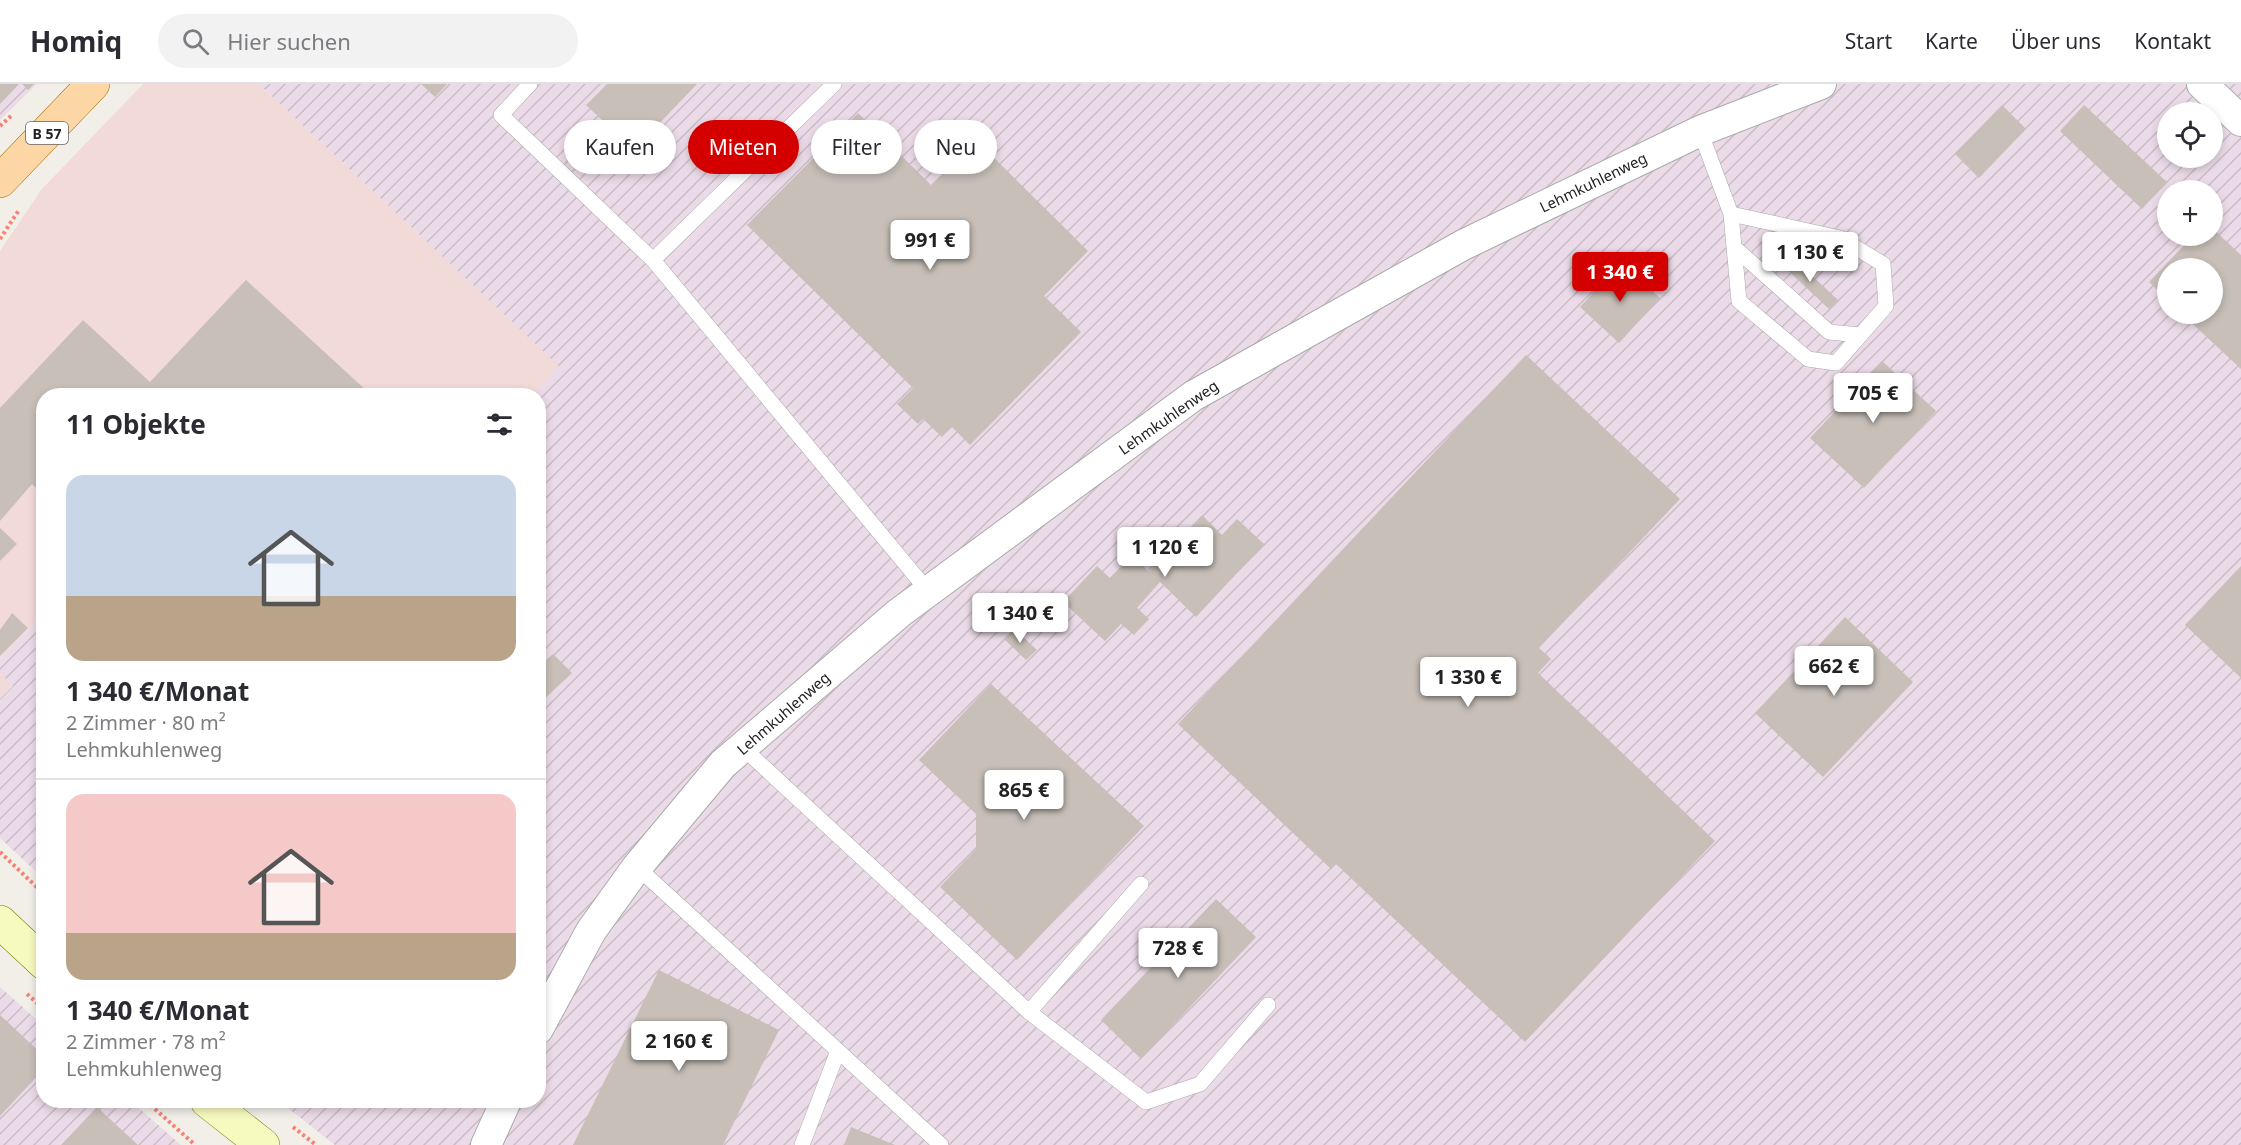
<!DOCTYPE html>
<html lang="de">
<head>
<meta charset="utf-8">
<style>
  :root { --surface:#fff; --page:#f2f2f3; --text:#2b2b33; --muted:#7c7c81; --line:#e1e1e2; --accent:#d40000 }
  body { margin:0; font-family:"Noto Sans",sans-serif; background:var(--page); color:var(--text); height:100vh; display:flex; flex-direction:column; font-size:22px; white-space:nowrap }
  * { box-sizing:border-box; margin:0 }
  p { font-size:20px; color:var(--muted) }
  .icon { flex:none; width:33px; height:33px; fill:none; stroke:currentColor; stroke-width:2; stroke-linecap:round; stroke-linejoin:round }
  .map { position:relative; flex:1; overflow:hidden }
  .sheet { position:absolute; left:36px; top:304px; width:510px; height:720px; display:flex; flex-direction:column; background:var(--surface); border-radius:24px; box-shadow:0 3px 9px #0003 }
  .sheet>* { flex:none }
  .guide { position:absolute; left:564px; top:36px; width:570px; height:54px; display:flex; gap:12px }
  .fabs { position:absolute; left:2157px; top:18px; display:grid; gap:12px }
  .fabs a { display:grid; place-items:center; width:66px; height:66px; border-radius:50%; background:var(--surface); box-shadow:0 3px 9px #0003; font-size:30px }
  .price { position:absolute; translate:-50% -51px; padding:0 14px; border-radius:6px; background:#fff; color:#222; font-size:20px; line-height:39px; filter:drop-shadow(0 2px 3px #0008) }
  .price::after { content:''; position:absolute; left:50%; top:36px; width:18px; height:14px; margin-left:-9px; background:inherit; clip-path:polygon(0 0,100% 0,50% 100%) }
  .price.current { background:var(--accent); color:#fff }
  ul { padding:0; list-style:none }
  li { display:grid; align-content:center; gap:12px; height:318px; padding:0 30px }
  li+li { border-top:2px solid var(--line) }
  li span { display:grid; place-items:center; height:186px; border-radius:18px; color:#555 }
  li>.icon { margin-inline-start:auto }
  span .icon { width:108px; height:108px; fill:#fffc; stroke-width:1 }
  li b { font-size:26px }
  h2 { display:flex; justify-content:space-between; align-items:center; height:72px; padding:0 30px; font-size:26px }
  .chip { padding:0 21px; border-radius:27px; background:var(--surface); box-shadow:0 3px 9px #0003; font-size:21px; line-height:54px }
  .chip.current { background:var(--accent); color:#fff }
  header { display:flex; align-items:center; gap:36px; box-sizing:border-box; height:84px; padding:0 30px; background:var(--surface); border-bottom:2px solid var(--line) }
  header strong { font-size:28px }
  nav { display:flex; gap:33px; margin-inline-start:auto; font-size:21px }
  .search { width:420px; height:54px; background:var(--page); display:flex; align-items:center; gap:15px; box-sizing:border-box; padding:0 21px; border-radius:33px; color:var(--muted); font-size:22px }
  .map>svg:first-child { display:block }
</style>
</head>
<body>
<header>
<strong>Homiq</strong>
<div class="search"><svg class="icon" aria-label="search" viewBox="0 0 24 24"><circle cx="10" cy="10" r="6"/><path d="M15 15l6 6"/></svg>Hier suchen</div>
<nav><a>Start</a><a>Karte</a><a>Über uns</a><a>Kontakt</a></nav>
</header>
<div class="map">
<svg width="2241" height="1061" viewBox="0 0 2241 1061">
  <defs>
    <pattern id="industrial-furrows" width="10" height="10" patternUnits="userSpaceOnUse" patternTransform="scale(1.5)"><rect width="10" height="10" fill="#ebdbe8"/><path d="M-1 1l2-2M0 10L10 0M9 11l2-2" fill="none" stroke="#c9bcc7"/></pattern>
  </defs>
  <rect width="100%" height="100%" fill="#f2efe9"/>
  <path fill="#f2dad9" d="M143,0H259L560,282L532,312H44L43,530L0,575V167L41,106Z
    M0,589L13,602L0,615Z"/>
  <path fill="url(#industrial-furrows)" fill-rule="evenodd" d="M0,0H37L0,36Z
    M259,0H2241V1061H335L279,1017H538V312H532L559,282ZM2168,28H2212V74H2168ZM2168,106H2212V152H2168ZM2168,184H2212V230H2168Z
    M43,530V794L0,754V615L13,602L0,589V575Z
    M0,903L43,941L44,1017H131L181,1061H0Z"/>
  <path fill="#c7bfb8" d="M0,0H19L0,20Z
    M22,0H34L28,6Z
    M421,0H447L435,13Z
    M607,0H697L634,66L586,21Z
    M2002,21L2026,45L1979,94L1955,70Z
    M2084,21L2167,98L2142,125L2060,47Z
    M858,29L931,101L976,56L1088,167L1044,212L1081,248L970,361L952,343L942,353L923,335L918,340L897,320L913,304L747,141Z
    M2212,144L2241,171V285L2182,230H2212V184H2168V216L2149,198L2193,152H2212Z
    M1792,173L1838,216L1829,225L1783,182Z
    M1621,178L1660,214L1619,259L1580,223Z
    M246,196L368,308L365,312H44V411L32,400L0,437V324L83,236L150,298Z
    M1526,271L1680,415L1539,564L1551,575L1538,589L1715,757L1525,958L1336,780L1331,785L1178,640Z
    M1882,277L1936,327L1864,404L1810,354Z
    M1202,431L1222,451L1237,435L1264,460L1196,533L1160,498L1137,524L1149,535L1134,551L1121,540L1105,557L1063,518L1097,482L1110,494L1132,471L1149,488Z
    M0,444L17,460L0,477Z
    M2241,482V594L2185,541Z
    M12,529L28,544L0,572V546Z
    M1845,533L1913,598L1823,693L1755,629Z
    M1014,544L1037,566L1026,576L1004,555Z
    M553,570L572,589L538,621V583Z
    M991,600L1144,742L1017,876L940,803L976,765V730L919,676Z
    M1216,815L1256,853L1141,975L1101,936Z
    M659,886L779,946L723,1061H573Z
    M0,931L44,972V985L0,1032Z
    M97,1023L138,1061H61Z
    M851,1043L895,1061H844Z"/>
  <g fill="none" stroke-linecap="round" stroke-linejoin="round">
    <defs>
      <path id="service" d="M530,0L501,31L653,176L834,0
        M1700,47L1731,130L1739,217L1808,275L1836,279L1886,222L1883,180L1840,154L1731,130
        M1735,164L1829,248L1860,251
        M653,176L928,507
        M742,663L1029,928L1146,1018L1200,1000L1268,921
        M637,783L941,1061
        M1029,928L1141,800
        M802,1061L838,967"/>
      <path id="minor" d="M2202,0L2241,37
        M538,945L591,847L637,783L723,680L899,529L1193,312L1463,161L1700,47L1821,0
        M486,1061L506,1017"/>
      <path id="secondary" d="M0,838L44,879
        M207,1017L263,1061"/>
      <path id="primary" d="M0,97L93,0"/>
    </defs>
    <use href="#service" stroke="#a9a9a9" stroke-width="16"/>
    <use href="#minor" stroke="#a9a9a9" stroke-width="32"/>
    <use href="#secondary" stroke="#707d05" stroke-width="34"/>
    <use href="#primary" stroke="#a06b00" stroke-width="34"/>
    <path stroke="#fa8072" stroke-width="4" stroke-dasharray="3 3" stroke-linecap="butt" d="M0,42L11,32
      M0,155L19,126
      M0,768L44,810
      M27,910L44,925
      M146,1017L195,1061
      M293,1043L316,1061"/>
    <use href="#service" stroke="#fff" stroke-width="15"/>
    <use href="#minor" stroke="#fff" stroke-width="30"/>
    <use href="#secondary" stroke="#f7fabf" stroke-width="33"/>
    <use href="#primary" stroke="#fcd6a4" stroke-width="33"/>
  </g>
  <g text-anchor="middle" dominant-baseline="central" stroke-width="4.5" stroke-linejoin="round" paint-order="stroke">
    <rect fill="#fff" stroke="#646464" stroke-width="1.5" x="26" y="38" width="42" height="22" rx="4.5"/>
    <g font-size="14" font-weight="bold" fill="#222">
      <text x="47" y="49">B 57</text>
    </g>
    <g font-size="15" fill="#222" stroke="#fff">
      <text transform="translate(1593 98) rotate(-26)">Lehmkuhlenweg</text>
      <text transform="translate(1168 333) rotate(-35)">Lehmkuhlenweg</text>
      <text transform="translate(783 629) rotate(-41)">Lehmkuhlenweg</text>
    </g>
  </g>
</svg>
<div class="fabs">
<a><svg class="icon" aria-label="locate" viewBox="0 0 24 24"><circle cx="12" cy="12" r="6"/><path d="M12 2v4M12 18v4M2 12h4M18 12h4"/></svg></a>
<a>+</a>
<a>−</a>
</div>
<b class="price" style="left:930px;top:187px">991 €</b>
<b class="price" style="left:1810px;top:199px">1 130 €</b>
<b class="price current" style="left:1620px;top:219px">1 340 €</b>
<b class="price" style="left:1873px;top:340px">705 €</b>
<b class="price" style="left:1165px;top:494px">1 120 €</b>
<b class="price" style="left:1020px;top:560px">1 340 €</b>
<b class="price" style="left:1834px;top:613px">662 €</b>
<b class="price" style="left:1468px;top:624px">1 330 €</b>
<b class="price" style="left:1024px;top:737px">865 €</b>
<b class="price" style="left:1178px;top:895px">728 €</b>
<b class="price" style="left:679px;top:988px">2 160 €</b>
<div class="guide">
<a class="chip">Kaufen</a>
<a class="chip current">Mieten</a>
<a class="chip">Filter</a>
<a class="chip">Neu</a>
</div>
<section class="sheet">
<h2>11 Objekte<svg class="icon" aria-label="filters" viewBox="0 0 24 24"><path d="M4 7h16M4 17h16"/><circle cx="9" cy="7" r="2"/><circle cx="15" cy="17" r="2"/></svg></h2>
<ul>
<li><span style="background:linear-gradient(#c9d6e8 65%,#b9a48a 0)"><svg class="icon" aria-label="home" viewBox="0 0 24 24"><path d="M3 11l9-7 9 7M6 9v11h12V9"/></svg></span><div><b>1 340 €/Monat</b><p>2 Zimmer · 80 m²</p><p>Lehmkuhlenweg</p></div></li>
<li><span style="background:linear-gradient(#f6c9c9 75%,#b9a48a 0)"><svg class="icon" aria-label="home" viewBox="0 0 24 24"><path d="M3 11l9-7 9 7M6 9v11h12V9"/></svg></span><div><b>1 340 €/Monat</b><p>2 Zimmer · 78 m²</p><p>Lehmkuhlenweg</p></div></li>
</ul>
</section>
</div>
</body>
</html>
